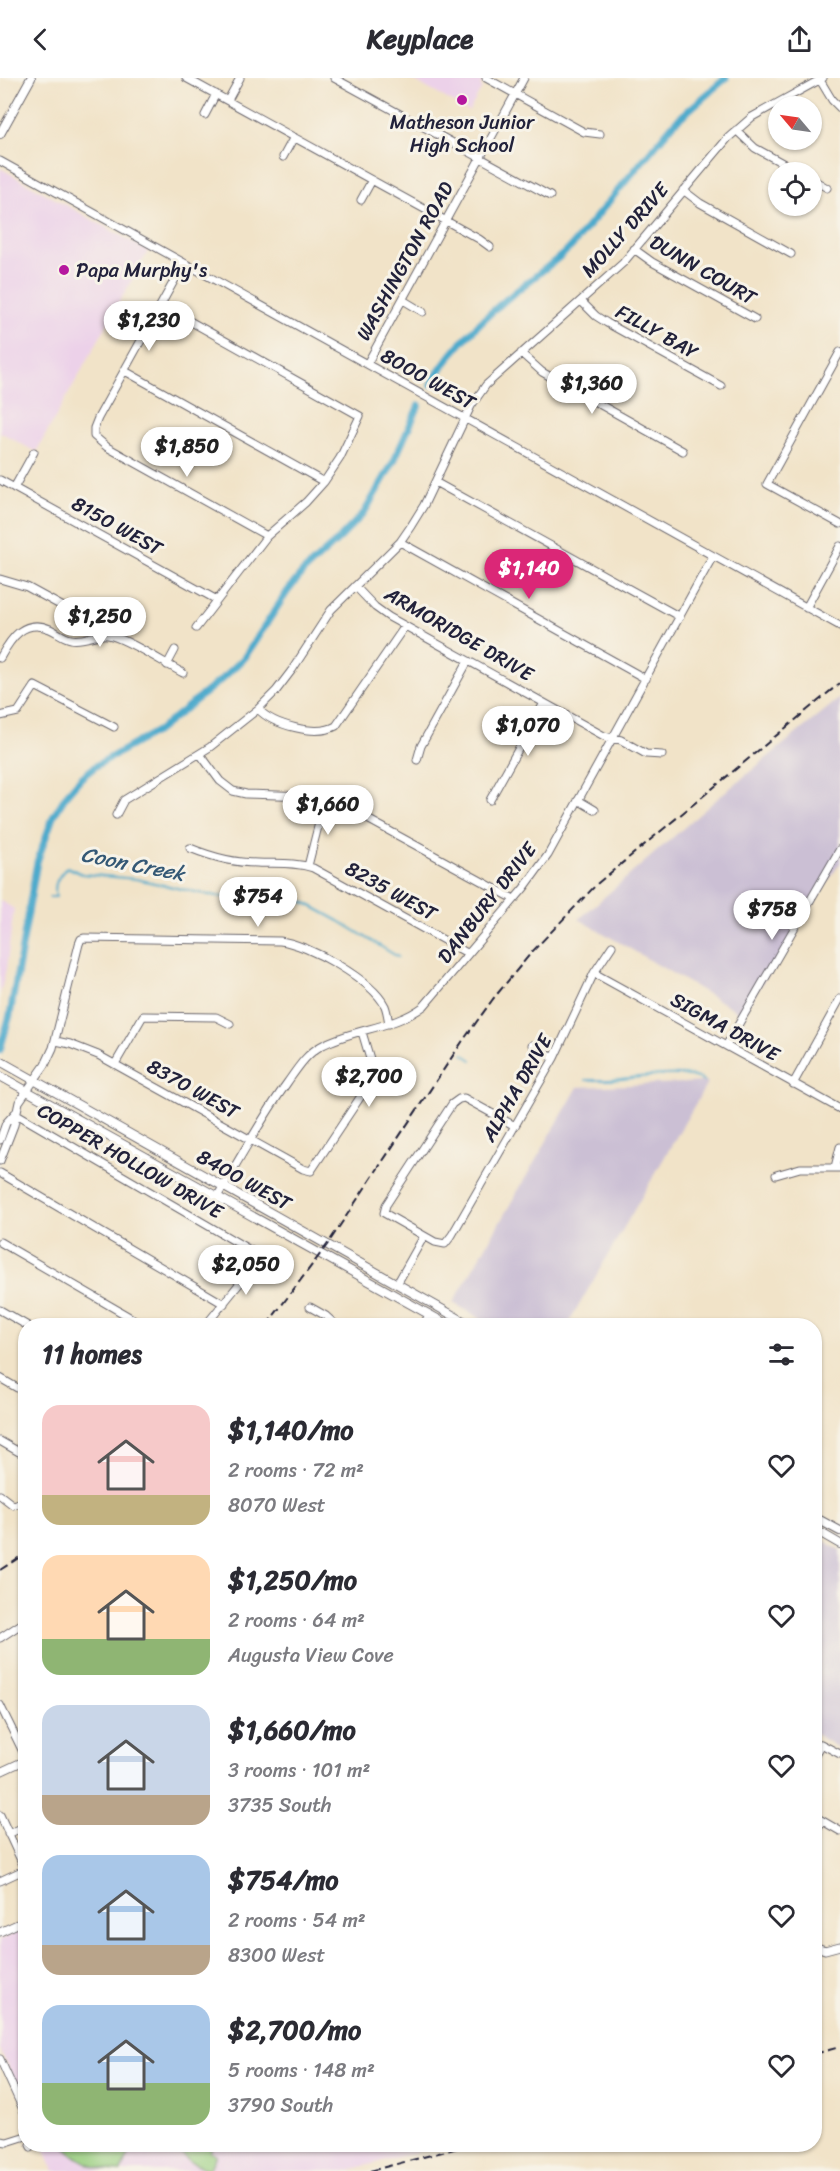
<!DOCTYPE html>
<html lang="en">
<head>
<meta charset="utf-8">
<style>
  :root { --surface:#fff; --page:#f7f7f7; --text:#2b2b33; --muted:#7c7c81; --accent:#db2777 }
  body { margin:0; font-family:Sriracha,sans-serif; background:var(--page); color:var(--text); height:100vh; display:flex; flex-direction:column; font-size:22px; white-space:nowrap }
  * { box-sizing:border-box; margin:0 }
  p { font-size:20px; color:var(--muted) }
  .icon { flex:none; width:33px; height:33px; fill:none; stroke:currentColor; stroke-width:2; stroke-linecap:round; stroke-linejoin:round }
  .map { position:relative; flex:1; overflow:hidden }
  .side { position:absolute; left:18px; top:1240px; width:804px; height:834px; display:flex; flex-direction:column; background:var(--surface); border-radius:24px; box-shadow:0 2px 4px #0004 }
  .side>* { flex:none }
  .needle { width:39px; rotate:299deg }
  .buttons { position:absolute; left:768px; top:18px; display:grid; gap:12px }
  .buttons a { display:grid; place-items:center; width:54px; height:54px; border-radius:50%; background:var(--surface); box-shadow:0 2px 4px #0004; font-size:30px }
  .price { position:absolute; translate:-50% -51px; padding:0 14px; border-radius:21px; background:#fff; color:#222; font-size:20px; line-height:39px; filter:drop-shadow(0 2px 3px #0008) }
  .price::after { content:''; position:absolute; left:50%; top:36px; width:18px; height:14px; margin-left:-9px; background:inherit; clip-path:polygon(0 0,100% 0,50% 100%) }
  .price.on { background:var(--accent); color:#fff }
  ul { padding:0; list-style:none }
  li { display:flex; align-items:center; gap:18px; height:150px; padding:0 24px }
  li span { display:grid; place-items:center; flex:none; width:168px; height:120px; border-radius:18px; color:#555 }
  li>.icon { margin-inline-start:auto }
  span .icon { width:72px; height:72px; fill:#fffc; stroke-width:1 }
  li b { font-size:26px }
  h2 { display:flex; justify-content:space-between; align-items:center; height:72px; padding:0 24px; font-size:26px }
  header { display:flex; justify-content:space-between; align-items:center; height:78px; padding:0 24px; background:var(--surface); font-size:27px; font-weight:700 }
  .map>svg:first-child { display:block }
</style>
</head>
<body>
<header><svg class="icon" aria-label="back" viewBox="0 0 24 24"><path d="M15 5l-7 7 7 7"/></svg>Keyplace<svg class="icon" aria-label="share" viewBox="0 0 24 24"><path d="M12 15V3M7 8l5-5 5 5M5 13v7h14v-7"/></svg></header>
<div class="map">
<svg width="840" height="2093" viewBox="0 0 840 2093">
  <rect width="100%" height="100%" fill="#f7f3e8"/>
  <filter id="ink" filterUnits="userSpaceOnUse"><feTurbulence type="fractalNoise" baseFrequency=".0167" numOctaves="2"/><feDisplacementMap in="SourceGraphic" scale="12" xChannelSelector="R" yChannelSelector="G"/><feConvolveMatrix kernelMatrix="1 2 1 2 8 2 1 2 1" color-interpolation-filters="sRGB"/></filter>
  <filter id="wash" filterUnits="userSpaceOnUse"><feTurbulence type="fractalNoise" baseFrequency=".008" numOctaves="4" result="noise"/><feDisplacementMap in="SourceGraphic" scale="24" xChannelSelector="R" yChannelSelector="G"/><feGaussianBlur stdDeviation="1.35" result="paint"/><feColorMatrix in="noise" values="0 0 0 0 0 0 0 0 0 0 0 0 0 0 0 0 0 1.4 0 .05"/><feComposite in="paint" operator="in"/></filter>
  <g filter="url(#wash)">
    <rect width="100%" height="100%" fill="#f1e3c8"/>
    <path fill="#ecd1e9" d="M409,0H484L480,8L482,10L469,33Z
      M0,90L148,173L36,374L0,354Z
      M0,822L14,831L6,891L0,917Z
      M25,1851V2028L0,1971V1862Z
      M43,2067H443L346,2093H54Z"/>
    <path fill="#cbbfd4" d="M840,620V785L742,936L579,841L718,720Z
      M708,1004L567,1248H494L453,1225L578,1009Z
      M815,1458L840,1472V1671L815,1656L814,1603L817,1598L814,1597Z"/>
    <path fill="#9acf81" stroke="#5e785e" stroke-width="1.5" d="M62,2067H134L121,2093C99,2093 78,2083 62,2067Z
      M173,2067H213L210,2074L216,2077L209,2092L190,2084Z"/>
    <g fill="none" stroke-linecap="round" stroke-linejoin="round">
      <path stroke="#4eaacc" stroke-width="2" d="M49,819H56C53,805 58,799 67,789L82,796L136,801L209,817L252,823L295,821L304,824L339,843L398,879
        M463,976L472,982
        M586,1002C594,1002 602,1002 610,1002C634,1001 684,990 704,1003"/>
      <path stroke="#4eaacc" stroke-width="7" d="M431,306C449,276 475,248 502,225C524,206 549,189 571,169L675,44L726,0
        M0,972L10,937L37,784L53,739L67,716L81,700L97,687L159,652L222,601L244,580L287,514L303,494L339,461L364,435L394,383L419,327"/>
    </g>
  </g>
  <g filter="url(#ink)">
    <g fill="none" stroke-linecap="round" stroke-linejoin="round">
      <defs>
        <path id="minor" d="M186,0L479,161L490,169
          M334,0L550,118
          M486,0L584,54L600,56
          M820,2L832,22L840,30
          M228,22L240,0
          M205,37L216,16
          M736,52L755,70L799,94
          M283,79L294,59
          M0,83L840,548
          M812,101L827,110
          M683,112L700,125L791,176
          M361,122L372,102
          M634,171L652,184L755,241
          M184,185L98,340L94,350V358L107,369L267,458
          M403,222L423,234
          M581,223L596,238L607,245L721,308
          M161,227L360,338L340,380L324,404L306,424L267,458L196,550
          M840,274L767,406L840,446
          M521,275L542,294L683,373
          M367,286L524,0
          M125,293L324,404
          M0,402L217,522
          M435,404L680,539
          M14,410L34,374
          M400,464L646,601
          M0,501L27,509L89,543
          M355,508L375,529L389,539L604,658L621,662L646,676L662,677
          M806,530L840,468
          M0,580C11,560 24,540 50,551C57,554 64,560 71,561C83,564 96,555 108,557C124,559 166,586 183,595
          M167,587L175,572
          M258,631C273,647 316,659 336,648L405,548
          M0,638L18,634L35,608L114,649
          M200,676L220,703L233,713L246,716L308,718L340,726L514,821
          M417,682L421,668L468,583
          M490,722L544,625
          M578,722L595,732
          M116,737L124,722L210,669L258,631L276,613L292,592L331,532L400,464L411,448L424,427L471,328L486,307L623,185L728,60L752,39L823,0
          M190,770C212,779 233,785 257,785C276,786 295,784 313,790L467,875
          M308,788L325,721
          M594,895L840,1031
          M56,963L70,966L98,977L303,1091L311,1093L371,1003L373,991L362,954
          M532,967L554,980
          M726,968L840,771
          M115,986L143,938L216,939L230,946
          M793,1006L840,921
          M15,1035L255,1175L257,1184L205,1248
          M515,1048L464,1020L459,1021L452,1026L386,1127L384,1135L435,1164L445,1166L452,1157L554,980L594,895L612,868
          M0,1062L6,1045L15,1035
          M0,1083L14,1047L19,1024L45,987L53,970L79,866L81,861L84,860L280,863C308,866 372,902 385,928C387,933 388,940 389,946
          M835,1089L840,1069
          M0,1095L224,1226
          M776,1097L800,1090H840
          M217,1119C240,1080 261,1041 287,1005C297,991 306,976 321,968C354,950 394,951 424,928L524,810L548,777L713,478
          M0,1164L145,1248
          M397,1206L424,1158
          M310,1229L326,1238L337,1248
          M0,1232L28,1248
          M423,1248L429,1237
          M0,1300L26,1315
          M0,1363L19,1374
          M0,1417L13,1427L26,1423
          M0,1560L26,1543
          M0,1627L26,1680
          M814,1678L821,1666L840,1676
          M0,1694L26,1682
          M0,1737L26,1793
          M814,1738L840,1753
          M8,1756L26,1748
          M814,1756L822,1743
          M0,1803L26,1791
          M0,1854L26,1842
          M814,1868L825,1872L840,1868
          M0,1981L26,2038
          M0,2063L7,2064L26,2058
          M30,2067L31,2069"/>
        <path id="major" d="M0,56L31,0
          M0,983L472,1248
          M0,998L450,1248
          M814,1439L840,1453
          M814,1451L840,1466"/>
      </defs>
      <use href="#minor" stroke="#6a666c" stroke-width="9"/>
      <use href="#major" stroke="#6a666c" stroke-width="10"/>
      <use href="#minor" stroke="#fff" stroke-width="7"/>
      <use href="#major" stroke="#fff" stroke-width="8"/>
      <path stroke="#22223b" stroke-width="2" stroke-dasharray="9 4.5" stroke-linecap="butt" d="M266,1248L327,1167L462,964L493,921L531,875L598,805L840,605
        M0,1492L26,1475
        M814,1976L840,1969
        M370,2093L469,2067"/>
    </g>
  </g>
  <g fill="#b5179e" stroke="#f7f3e8" stroke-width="2">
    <circle cx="462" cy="22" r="6"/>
    <circle cx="64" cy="192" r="6"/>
  </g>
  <g text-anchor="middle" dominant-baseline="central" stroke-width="6" stroke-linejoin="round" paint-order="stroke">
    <g font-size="20" fill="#22223b" stroke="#f7f3e8">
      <text x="462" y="44">Matheson Junior<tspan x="462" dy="23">High School</tspan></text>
      <text x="76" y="192" text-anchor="start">Papa Murphy's</text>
    </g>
    <g font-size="20" fill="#22223b" stroke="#f7f3e8">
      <text transform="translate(625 152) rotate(-48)">MOLLY DRIVE</text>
      <text transform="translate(405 183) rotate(-61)">WASHINGTON ROAD</text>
      <text transform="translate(703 192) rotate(30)">DUNN COURT</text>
      <text transform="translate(657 254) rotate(29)">FILLY BAY</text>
      <text transform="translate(428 301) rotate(29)">8000 WEST</text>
      <text transform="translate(117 448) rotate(29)">8150 WEST</text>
      <text transform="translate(459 556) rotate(30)">ARMORIDGE DRIVE</text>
      <text transform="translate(391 813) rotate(29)">8235 WEST</text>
      <text transform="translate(487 825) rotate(-52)">DANBURY DRIVE</text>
      <text transform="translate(725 949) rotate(29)">SIGMA DRIVE</text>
      <text transform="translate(517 1010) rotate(-60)">ALPHA DRIVE</text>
      <text transform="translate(193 1011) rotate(29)">8370 WEST</text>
      <text transform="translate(130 1083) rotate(30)">COPPER HOLLOW DRIVE</text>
      <text transform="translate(244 1102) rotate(29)">8400 WEST</text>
    </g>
    <g font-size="21" font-style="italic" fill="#345875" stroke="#f7f3e8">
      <text transform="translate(133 786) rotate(11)">Coon Creek</text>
    </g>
  </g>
</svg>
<div class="buttons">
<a><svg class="needle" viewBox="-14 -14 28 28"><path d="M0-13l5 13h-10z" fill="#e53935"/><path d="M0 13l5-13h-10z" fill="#7c7c81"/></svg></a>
<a><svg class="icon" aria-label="locate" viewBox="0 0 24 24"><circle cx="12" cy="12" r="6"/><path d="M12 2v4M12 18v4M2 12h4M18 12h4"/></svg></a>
</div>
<b class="price" style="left:149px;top:274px">$1,230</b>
<b class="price" style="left:592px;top:337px">$1,360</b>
<b class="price" style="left:187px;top:400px">$1,850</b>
<b class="price on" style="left:529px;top:522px">$1,140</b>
<b class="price" style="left:100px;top:570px">$1,250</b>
<b class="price" style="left:528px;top:679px">$1,070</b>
<b class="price" style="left:328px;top:758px">$1,660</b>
<b class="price" style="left:258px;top:850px">$754</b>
<b class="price" style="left:772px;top:863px">$758</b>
<b class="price" style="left:369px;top:1030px">$2,700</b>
<b class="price" style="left:246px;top:1218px">$2,050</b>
<section class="side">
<h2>11 homes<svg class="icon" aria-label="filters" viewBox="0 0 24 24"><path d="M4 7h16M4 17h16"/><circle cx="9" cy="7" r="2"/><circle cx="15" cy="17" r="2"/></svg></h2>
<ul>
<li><span style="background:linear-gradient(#f6c9c9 75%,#c2b280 0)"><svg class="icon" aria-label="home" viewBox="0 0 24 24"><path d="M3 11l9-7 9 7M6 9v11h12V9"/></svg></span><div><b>$1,140/mo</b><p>2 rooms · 72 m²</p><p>8070 West</p></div><svg class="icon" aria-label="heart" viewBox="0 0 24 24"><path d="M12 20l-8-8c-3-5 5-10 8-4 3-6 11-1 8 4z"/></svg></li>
<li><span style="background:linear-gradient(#ffd9b3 70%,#8fb573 0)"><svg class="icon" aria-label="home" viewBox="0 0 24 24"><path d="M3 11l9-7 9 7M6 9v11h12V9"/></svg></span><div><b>$1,250/mo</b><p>2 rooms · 64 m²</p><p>Augusta View Cove</p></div><svg class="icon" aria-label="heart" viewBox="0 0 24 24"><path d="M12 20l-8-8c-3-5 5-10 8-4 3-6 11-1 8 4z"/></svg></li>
<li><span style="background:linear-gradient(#c9d6e8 75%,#b9a48a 0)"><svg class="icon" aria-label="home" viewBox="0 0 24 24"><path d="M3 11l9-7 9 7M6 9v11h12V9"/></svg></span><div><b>$1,660/mo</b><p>3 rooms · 101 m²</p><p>3735 South</p></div><svg class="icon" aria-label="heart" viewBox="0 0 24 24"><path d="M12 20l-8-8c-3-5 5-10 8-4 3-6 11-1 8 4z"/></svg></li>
<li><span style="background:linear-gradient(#a9c7e8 75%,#b9a48a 0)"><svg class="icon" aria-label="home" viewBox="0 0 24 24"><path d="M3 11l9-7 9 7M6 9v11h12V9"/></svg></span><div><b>$754/mo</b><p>2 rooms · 54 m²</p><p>8300 West</p></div><svg class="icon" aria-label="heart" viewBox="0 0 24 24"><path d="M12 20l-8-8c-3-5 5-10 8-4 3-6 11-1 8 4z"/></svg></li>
<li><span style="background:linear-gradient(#a9c7e8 65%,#8fb573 0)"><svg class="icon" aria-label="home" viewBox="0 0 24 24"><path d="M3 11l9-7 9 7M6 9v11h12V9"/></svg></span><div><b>$2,700/mo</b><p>5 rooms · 148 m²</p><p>3790 South</p></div><svg class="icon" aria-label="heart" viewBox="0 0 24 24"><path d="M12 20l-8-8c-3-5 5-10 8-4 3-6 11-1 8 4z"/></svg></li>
</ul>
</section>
</div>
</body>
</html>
